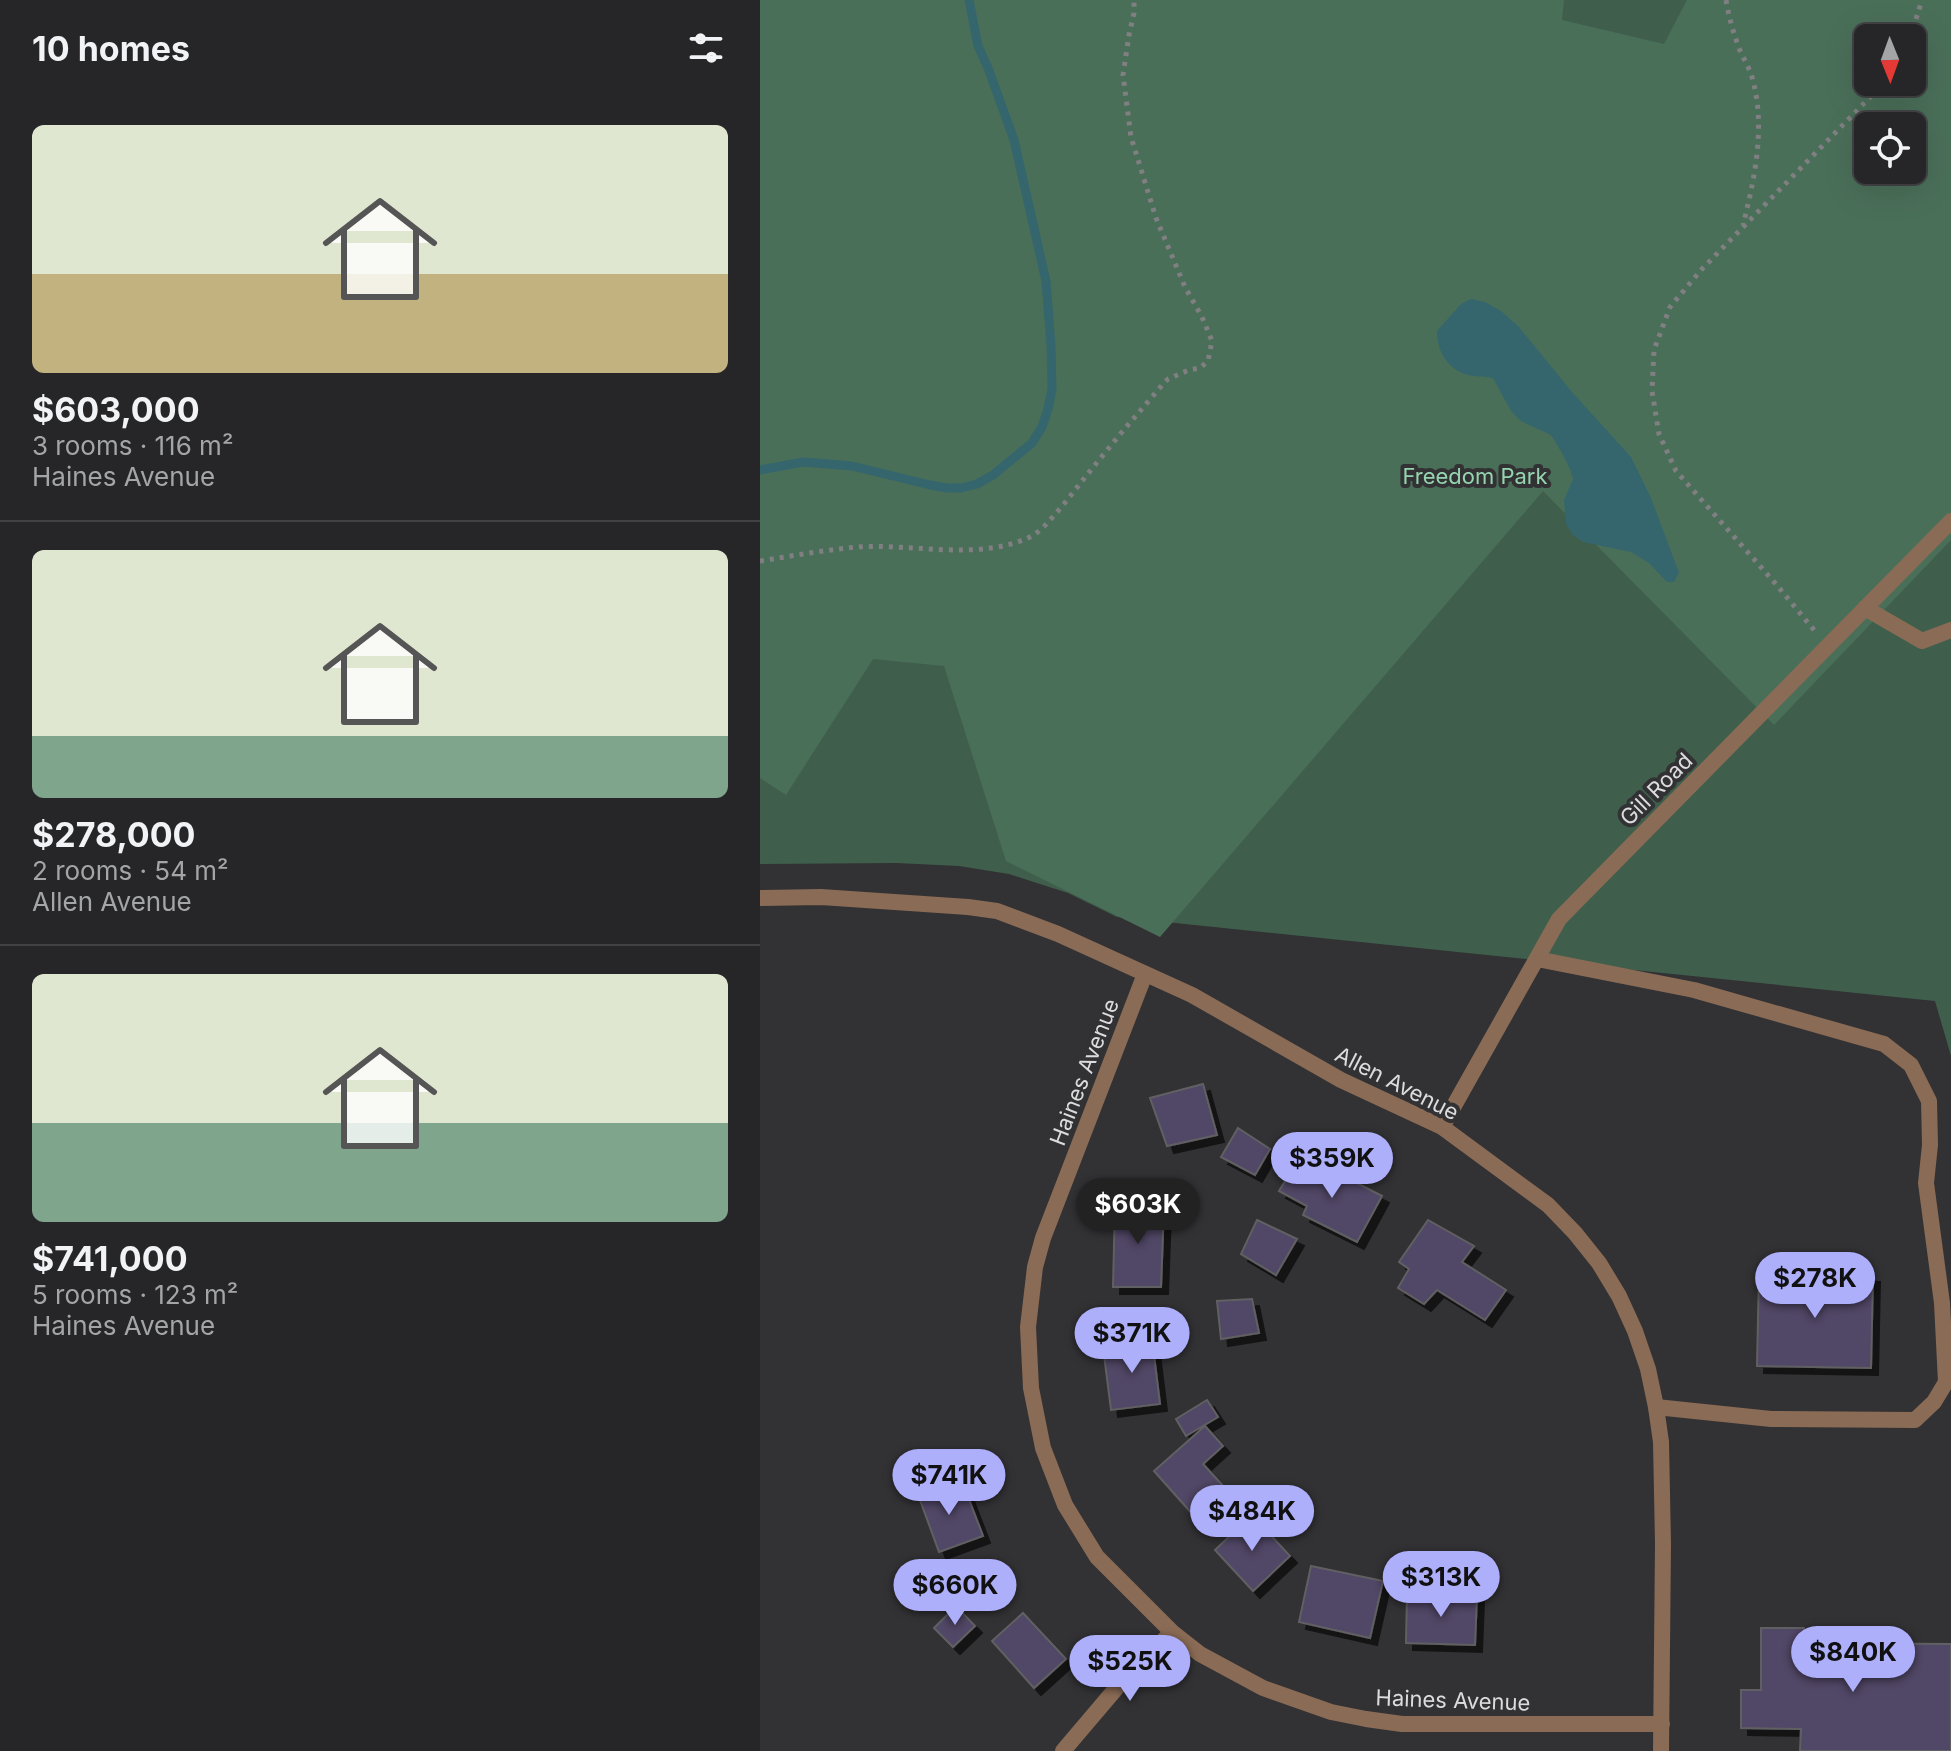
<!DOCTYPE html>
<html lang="en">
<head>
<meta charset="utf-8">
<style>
  :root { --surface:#262527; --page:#323133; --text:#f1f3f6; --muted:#a4a5a7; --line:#424244; --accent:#adaffb }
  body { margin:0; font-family:Inter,sans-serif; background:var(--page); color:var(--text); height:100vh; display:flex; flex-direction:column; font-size:30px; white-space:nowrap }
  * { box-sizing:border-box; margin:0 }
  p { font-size:26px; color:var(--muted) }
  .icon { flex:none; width:44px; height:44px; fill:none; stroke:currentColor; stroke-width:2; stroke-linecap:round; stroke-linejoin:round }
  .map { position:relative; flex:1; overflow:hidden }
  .drawer { display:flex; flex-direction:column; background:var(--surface); width:760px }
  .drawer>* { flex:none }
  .needle { width:52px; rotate:179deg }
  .controls { position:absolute; left:1094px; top:24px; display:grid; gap:16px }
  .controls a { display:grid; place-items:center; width:72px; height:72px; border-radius:12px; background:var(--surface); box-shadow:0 8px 32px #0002,0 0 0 2px var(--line); font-size:40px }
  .price { position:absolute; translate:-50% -68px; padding:0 18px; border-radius:28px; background:var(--accent); color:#111; font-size:26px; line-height:52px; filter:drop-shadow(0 2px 4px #0008) }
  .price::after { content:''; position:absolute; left:50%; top:48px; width:24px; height:18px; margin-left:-12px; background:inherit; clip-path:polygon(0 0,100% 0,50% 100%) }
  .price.active { background:#222; color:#fff }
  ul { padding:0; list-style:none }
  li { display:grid; align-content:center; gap:16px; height:424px; padding:0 32px }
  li+li { border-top:2px solid var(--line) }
  li span { display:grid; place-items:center; height:248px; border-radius:12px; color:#555 }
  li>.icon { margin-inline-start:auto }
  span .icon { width:144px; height:144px; fill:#fffc; stroke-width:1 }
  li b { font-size:34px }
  h2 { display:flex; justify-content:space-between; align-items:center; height:96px; padding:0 32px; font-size:34px }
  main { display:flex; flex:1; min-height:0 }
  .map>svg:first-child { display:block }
</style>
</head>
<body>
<main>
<section class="drawer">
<h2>10 homes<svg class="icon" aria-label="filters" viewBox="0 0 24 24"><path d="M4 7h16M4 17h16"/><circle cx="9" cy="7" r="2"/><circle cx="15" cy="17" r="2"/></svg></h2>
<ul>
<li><span style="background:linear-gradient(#dfe7d0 60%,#c2b280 0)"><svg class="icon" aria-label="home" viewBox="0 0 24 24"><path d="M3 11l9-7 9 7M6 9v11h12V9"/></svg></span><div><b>$603,000</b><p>3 rooms · 116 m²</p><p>Haines Avenue</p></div></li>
<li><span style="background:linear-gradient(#dfe7d0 75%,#7fa58c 0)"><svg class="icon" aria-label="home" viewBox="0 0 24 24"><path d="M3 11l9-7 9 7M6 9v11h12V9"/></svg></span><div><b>$278,000</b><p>2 rooms · 54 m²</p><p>Allen Avenue</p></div></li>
<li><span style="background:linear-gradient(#dfe7d0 60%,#7fa58c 0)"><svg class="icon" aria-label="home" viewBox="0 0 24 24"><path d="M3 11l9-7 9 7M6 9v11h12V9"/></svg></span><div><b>$741,000</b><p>5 rooms · 123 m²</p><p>Haines Avenue</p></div></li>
</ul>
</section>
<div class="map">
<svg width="1191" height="1751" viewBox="0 0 1191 1751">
  <defs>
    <filter id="shadow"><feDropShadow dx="7" dy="7" stdDeviation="0" flood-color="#0009"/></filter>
  </defs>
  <rect width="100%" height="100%" fill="#323134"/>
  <path fill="#3f5f4c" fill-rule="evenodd" d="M0,0H1191V1056L1175,1001L357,917L308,893L249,874L199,866L136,863L0,864ZM1108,38H1152V82H1108ZM1108,126H1152V170H1108Z"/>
  <path fill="#4a6f59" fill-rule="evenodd" d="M0,0H804L802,20L904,44L927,0H1191V540L1014,725L783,491L400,937L246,861L184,666L113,659L26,795L0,778ZM1108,38H1152V82H1108ZM1108,126H1152V170H1108Z"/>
  <path fill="#35666d" d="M711,299L725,302L741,311L758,326L812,392L871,457L891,498L919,573L914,582H907L889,563L871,552L823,542L813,535L806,524L804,500L813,479L810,469L802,453L791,435L761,421L751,411L733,378C725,376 716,377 708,375C687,369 677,351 677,331L701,304Z"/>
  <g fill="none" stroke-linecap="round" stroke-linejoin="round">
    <path stroke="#35666d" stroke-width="9" d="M0,470L43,462L92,466L170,485L187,488H201L217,484L233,475L272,443L282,427L288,409L292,389L291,346L286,281L254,140L228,68L218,46L209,0"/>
  </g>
  <path fill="#514666" stroke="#616063" stroke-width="2" filter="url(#shadow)" d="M443,1084L457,1135L407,1146L390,1098Z
    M478,1128L510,1149L495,1175L461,1157Z
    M536,1163L562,1176L566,1167L622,1196L597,1242L543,1215L547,1206L519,1191Z
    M355,1205L404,1206L401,1287H353Z
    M497,1220L537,1239L516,1275L481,1254Z
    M668,1220L714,1246L702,1262L746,1290L725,1320L677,1290L664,1304L638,1288L649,1269L639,1262Z
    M999,1273L1113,1275L1111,1368L997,1366Z
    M492,1299L499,1333L461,1339L457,1301Z
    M392,1339L400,1404L351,1410L343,1347Z
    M447,1400L458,1417L426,1436L416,1419Z
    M445,1426L463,1446L443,1464L466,1489L435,1517L394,1471Z
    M176,1482L181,1497L205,1489L223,1536L179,1552L156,1489Z
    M492,1515L530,1556L493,1591L455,1550Z
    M551,1566L623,1581L610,1638L539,1622Z
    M647,1593L717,1595L715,1645L646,1643Z
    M196,1606L215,1626L193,1647L174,1628Z
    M263,1613L306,1659L274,1688L232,1641Z
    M1001,1628H1044V1643L1191,1644V1751H1040L1041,1729L981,1728V1690H1001Z"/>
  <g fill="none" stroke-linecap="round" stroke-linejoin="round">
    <path stroke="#807f82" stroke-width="5" stroke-dasharray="4 6" stroke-linecap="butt" d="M966,0C969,17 973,32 979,48C983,58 989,67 992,77C1006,126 995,177 983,225
      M1150,38L1162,0
      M0,561C32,556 64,550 97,547C152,543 220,562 272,536C282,530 290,520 298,511C314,492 328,473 344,454C363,430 383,408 403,384L408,379L429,370L440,368L448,361L452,341L442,317L425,287L396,218L371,137L363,75L369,35L374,13V0
      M1054,630L1015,583L916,471L899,434L892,391L894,350L910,307L942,269L1119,88L1123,82"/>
    <path stroke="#8a6b55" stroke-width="16" d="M1105,608L1162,641L1191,630
      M777,959L934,990L1124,1044L1151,1065L1169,1101L1170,1145L1166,1183L1182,1303L1186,1382L1174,1402L1155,1420L1011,1419L896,1407"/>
    <path stroke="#8a6b55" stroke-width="16" d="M0,898L61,897L208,907L237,911L298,934L432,995L581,1080L682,1127L788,1205L815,1233L839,1263L859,1296L875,1331L888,1369L896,1407L901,1442L903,1544L901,1751
      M385,974L283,1238L275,1267L268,1327L271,1388L283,1448L305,1505L337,1557L412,1632L440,1654L503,1688L571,1712L606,1719L642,1724H902
      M682,1127L799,919L1191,521
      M303,1751L359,1685L412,1632"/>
  </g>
  <g text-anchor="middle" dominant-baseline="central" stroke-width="8" stroke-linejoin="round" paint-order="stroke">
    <g font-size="22" fill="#94d4ae" stroke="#323134">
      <text x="715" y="476">Freedom Park</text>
    </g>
    <g font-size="22" fill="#dcdbdd" stroke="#323134">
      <text transform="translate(896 789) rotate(-45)">Gill Road</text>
      <text transform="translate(324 1072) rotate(-69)">Haines Avenue</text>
      <text transform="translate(637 1083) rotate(27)">Allen Avenue</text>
      <text transform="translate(693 1700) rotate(2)">Haines Avenue</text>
    </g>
  </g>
</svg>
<div class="controls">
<a><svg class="needle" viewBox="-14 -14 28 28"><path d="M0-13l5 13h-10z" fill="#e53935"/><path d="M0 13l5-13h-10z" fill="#a4a5a7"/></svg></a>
<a><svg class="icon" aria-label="locate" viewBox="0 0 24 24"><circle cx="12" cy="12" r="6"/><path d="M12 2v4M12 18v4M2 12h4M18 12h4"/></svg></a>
</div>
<b class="price" style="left:572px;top:1200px">$359K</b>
<b class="price active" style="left:378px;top:1246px">$603K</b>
<b class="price" style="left:1055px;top:1320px">$278K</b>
<b class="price" style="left:372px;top:1375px">$371K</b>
<b class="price" style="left:189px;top:1517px">$741K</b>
<b class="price" style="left:492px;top:1553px">$484K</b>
<b class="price" style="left:681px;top:1619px">$313K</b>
<b class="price" style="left:195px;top:1627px">$660K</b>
<b class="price" style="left:1093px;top:1694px">$840K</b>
<b class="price" style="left:370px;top:1703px">$525K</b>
</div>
</main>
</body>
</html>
